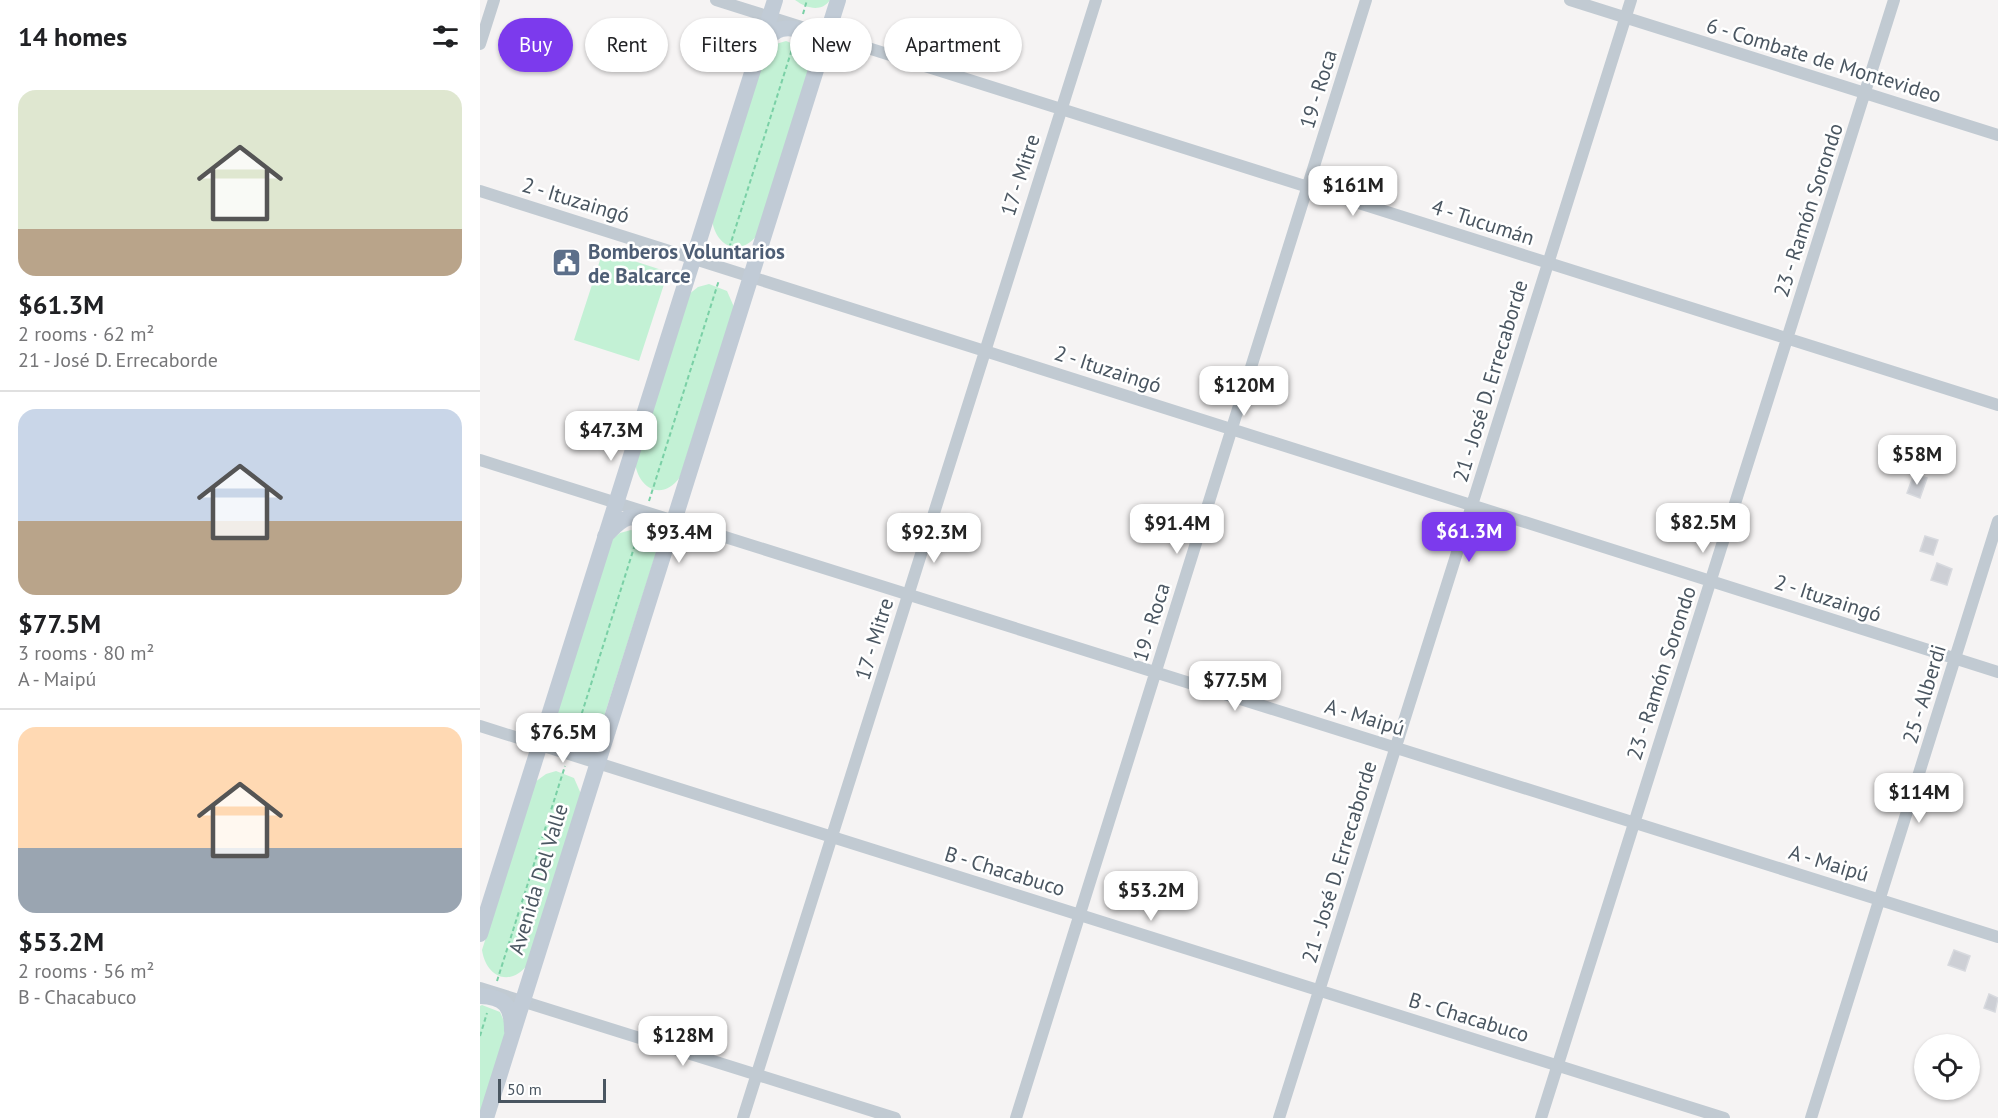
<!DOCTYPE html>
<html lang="en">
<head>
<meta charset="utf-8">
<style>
  :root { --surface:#fff; --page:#f2f2f2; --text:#202124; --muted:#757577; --line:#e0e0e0; --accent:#7c3aed }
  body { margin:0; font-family:"PT Sans",sans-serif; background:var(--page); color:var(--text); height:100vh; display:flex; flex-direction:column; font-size:22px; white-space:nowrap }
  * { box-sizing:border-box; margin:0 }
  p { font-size:20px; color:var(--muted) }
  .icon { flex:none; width:33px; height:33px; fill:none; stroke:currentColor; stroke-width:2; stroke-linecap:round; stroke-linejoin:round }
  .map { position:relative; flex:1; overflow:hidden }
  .side { display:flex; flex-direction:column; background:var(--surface); width:480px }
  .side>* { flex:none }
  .hud { position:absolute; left:18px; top:18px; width:570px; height:54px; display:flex; gap:12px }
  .tools { position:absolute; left:1434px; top:1034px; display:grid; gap:12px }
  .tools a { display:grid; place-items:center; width:66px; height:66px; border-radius:50%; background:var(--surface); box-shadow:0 2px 4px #0004; font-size:30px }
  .scale { position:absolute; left:18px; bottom:15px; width:108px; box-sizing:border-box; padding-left:6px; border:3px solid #4a5661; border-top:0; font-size:16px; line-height:21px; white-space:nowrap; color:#4a5661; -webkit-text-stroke:4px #fff; paint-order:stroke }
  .price { position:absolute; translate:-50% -51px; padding:0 14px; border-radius:12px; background:#fff; color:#222; font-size:20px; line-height:39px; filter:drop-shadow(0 2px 3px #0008) }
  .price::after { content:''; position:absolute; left:50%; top:36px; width:18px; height:14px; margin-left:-9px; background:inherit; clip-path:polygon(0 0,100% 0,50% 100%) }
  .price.selected { background:var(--accent); color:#fff }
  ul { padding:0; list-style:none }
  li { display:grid; align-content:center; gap:12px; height:318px; padding:0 18px }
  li+li { border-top:2px solid var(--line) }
  li span { display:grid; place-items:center; height:186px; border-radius:18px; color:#555 }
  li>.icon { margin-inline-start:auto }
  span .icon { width:108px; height:108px; fill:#fffc; stroke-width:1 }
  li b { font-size:26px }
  h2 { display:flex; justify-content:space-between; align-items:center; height:72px; padding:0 18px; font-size:26px }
  .pill { padding:0 21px; border-radius:27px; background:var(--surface); box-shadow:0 2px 4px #0004; font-size:21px; line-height:54px }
  .pill.selected { background:var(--accent); color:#fff }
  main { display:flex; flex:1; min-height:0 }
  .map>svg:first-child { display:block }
</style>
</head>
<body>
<main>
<section class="side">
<h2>14 homes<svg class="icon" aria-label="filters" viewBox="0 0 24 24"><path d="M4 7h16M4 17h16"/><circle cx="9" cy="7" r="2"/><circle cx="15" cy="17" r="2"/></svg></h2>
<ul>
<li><span style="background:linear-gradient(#dfe7d0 75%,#b9a48a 0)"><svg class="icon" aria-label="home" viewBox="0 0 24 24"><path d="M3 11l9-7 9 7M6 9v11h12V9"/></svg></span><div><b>$61.3M</b><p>2 rooms · 62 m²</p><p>21 - José D. Errecaborde</p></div></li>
<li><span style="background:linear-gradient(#c9d6e8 60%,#b9a48a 0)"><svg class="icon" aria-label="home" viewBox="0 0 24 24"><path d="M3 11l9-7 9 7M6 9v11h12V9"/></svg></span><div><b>$77.5M</b><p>3 rooms · 80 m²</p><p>A - Maipú</p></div></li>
<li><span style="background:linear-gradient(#ffd9b3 65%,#9aa5b1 0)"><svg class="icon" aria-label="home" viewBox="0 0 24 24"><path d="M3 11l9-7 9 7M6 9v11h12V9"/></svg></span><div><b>$53.2M</b><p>2 rooms · 56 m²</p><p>B - Chacabuco</p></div></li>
</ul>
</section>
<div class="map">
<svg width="1518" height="1118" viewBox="0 0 1518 1118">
  <rect width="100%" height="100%" fill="#f5f3f3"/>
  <path fill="#c3f1d5" d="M315,0H350C341,13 326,8 315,0Z
    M306,41L324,48L331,64L278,234C260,258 236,247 232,220L285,52L296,44Z
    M123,251L188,272L159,361L94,340Z
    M229,284L247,291L254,307L200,477C183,501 159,490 155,463L208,295L218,287Z
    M151,530L169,537L176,553L122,723C105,747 81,736 77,709L130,541L140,533Z
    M76,771L94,778L101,794L48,964C30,988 6,977 2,950L55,782L66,774Z
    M2,1005L20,1012L27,1028L0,1113V1006Z"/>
  <path fill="#cdcfd5" stroke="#d7d9de" stroke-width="1.5" d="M1434,474L1447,478L1440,498L1427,493Z
    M1445,536L1458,540L1453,555L1440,551Z
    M1457,563L1472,569L1467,585L1451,580Z
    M1474,950L1490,956L1485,971L1468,965Z
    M1509,994L1518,998L1515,1012L1504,1008Z"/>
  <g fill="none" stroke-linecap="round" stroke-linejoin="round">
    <path stroke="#7ad0a6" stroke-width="2" stroke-dasharray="4.5 3" stroke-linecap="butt" d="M323,14L327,0
      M247,255L313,46
      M169,501L239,280
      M95,735L158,535
      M17,981L85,766
      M0,1036L7,1013"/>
    <path stroke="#c1cad2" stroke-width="12" d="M236,0L1518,405
      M1090,0L1518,135
      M0,44L14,0
      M0,191L1518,672
      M0,460L1518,937
      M0,726L1244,1118
      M0,988L415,1118
      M263,1118L616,0
      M536,1118L886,0
      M799,1118L1151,0
      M1061,1118L1414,0
      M1331,1118L1518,521"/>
    <path stroke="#c1cbd6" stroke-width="16" d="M280,47C286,40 293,31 302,29C317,26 333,35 337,49C338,53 337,60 337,64
      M125,536C132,530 139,520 148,518C149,517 157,518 158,518C178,519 183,534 184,552
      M70,715C70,719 69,725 71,730C74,743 91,753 106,750C115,747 122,737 128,731
      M0,934L295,0
      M0,996C25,997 32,1006 32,1031
      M6,1118L358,0"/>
  </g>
  <defs>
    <symbol id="civic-square" viewBox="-11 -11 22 22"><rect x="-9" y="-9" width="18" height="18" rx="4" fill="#5c6f8a" stroke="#fff"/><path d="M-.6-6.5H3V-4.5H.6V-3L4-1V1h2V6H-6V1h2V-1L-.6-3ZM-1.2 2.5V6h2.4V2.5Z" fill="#fff"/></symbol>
  </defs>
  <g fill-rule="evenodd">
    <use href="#civic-square" x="70" y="246" width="33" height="33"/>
  </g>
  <g text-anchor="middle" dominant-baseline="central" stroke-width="5" stroke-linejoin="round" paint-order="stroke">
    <g font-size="21" fill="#4a5661" stroke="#fff">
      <text transform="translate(1344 60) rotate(17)">6 - Combate de Montevideo</text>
      <text transform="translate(838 89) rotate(-73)">19 - Roca</text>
      <text transform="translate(540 175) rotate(-72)">17 - Mitre</text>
      <text transform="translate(96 200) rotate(17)">2 - Ituzaingó</text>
      <text transform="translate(1328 210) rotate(-72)">23 - Ramón Sorondo</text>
      <text transform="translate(1003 222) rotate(18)">4 - Tucumán</text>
      <text transform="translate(628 369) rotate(18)">2 - Ituzaingó</text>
      <text transform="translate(1010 381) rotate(-73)">21 - José D. Errecaborde</text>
      <text transform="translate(1348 598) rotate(18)">2 - Ituzaingó</text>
      <text transform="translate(671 622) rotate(-73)">19 - Roca</text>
      <text transform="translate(394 639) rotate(-73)">17 - Mitre</text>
      <text transform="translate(1181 673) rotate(-72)">23 - Ramón Sorondo</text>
      <text transform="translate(1444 694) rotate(-73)">25 - Alberdi</text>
      <text transform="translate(885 717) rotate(17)">A - Maipú</text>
      <text transform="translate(859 862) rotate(-73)">21 - José D. Errecaborde</text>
      <text transform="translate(1349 863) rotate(17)">A - Maipú</text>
      <text transform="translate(525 871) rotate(17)">B - Chacabuco</text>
      <text transform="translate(58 879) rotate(-73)">Avenida Del Valle</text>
      <text transform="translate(989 1017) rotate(17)">B - Chacabuco</text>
    </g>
    <g font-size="21" font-weight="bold" fill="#4e5e75" stroke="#fff" text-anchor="start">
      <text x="108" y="251">Bomberos Voluntarios<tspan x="108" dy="24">de Balcarce</tspan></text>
    </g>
  </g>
</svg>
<div class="tools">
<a><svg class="icon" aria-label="locate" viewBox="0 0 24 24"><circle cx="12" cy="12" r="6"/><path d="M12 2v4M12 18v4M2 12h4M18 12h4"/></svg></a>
</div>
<div class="scale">50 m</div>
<b class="price" style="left:873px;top:217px">$161M</b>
<b class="price" style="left:764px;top:417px">$120M</b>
<b class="price" style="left:131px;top:462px">$47.3M</b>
<b class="price" style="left:1437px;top:486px">$58M</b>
<b class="price" style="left:1223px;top:554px">$82.5M</b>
<b class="price" style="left:697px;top:555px">$91.4M</b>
<b class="price selected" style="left:989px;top:563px">$61.3M</b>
<b class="price" style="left:199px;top:564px">$93.4M</b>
<b class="price" style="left:454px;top:564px">$92.3M</b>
<b class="price" style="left:755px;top:712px">$77.5M</b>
<b class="price" style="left:83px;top:764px">$76.5M</b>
<b class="price" style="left:1439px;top:824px">$114M</b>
<b class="price" style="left:671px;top:922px">$53.2M</b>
<b class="price" style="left:203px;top:1067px">$128M</b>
<div class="hud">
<a class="pill selected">Buy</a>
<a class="pill">Rent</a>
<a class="pill">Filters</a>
<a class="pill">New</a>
<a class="pill">Apartment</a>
</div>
</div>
</main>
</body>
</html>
